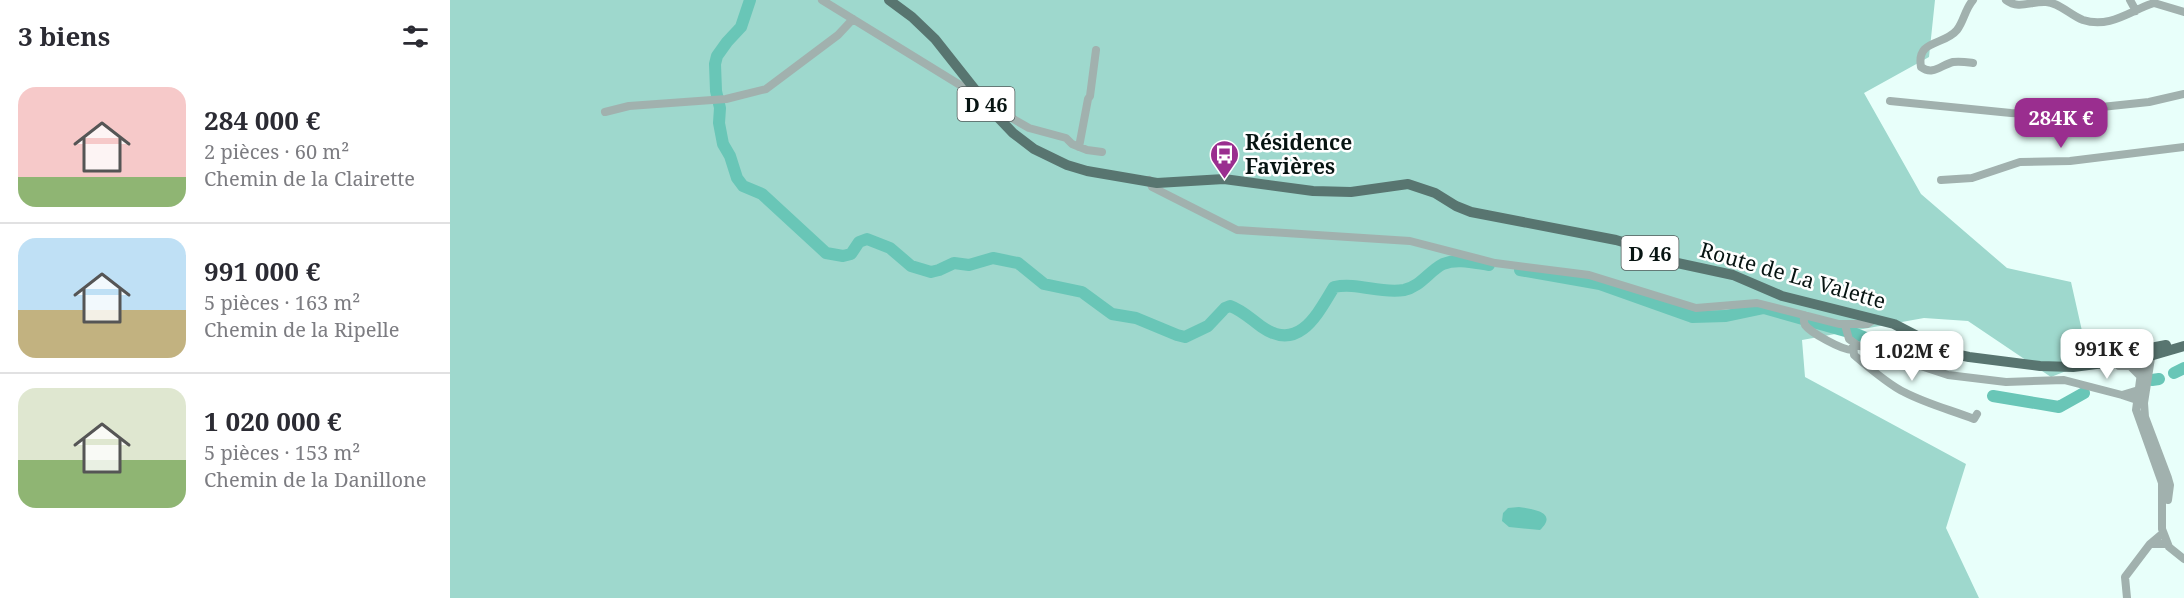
<!DOCTYPE html>
<html lang="fr">
<head>
<meta charset="utf-8">
<style>
  :root { --surface:#fff; --page:#f7f7f7; --text:#2b2b33; --muted:#7c7c81; --line:#e1e1e2; --accent:#9a2e8f }
  body { margin:0; font-family:"Noto Serif",serif; background:var(--page); color:var(--text); height:100vh; display:flex; flex-direction:column; font-size:22px; white-space:nowrap }
  * { box-sizing:border-box; margin:0 }
  p { font-size:20px; color:var(--muted) }
  .icon { flex:none; width:33px; height:33px; fill:none; stroke:currentColor; stroke-width:2; stroke-linecap:round; stroke-linejoin:round }
  .map { position:relative; flex:1; overflow:hidden }
  .sheet { display:flex; flex-direction:column; background:var(--surface); width:450px }
  .sheet>* { flex:none }
  .price { position:absolute; translate:-50% -51px; padding:0 14px; border-radius:12px; background:#fff; color:#222; font-size:20px; line-height:39px; filter:drop-shadow(0 2px 3px #0008) }
  .price::after { content:''; position:absolute; left:50%; top:36px; width:18px; height:14px; margin-left:-9px; background:inherit; clip-path:polygon(0 0,100% 0,50% 100%) }
  .price.selected { background:var(--accent); color:#fff }
  ul { padding:0; list-style:none }
  li { display:flex; align-items:center; gap:18px; height:150px; padding:0 18px }
  li+li { border-top:2px solid var(--line) }
  li span { display:grid; place-items:center; flex:none; width:168px; height:120px; border-radius:18px; color:#555 }
  li>.icon { margin-inline-start:auto }
  span .icon { width:72px; height:72px; fill:#fffc; stroke-width:1 }
  li b { font-size:26px }
  h2 { display:flex; justify-content:space-between; align-items:center; height:72px; padding:0 18px; font-size:26px }
  main { display:flex; flex:1; min-height:0 }
  .map>svg:first-child { display:block }
</style>
</head>
<body>
<main>
<section class="sheet">
<h2>3 biens<svg class="icon" aria-label="filters" viewBox="0 0 24 24"><path d="M4 7h16M4 17h16"/><circle cx="9" cy="7" r="2"/><circle cx="15" cy="17" r="2"/></svg></h2>
<ul>
<li><span style="background:linear-gradient(#f6c9c9 75%,#8fb573 0)"><svg class="icon" aria-label="home" viewBox="0 0 24 24"><path d="M3 11l9-7 9 7M6 9v11h12V9"/></svg></span><div><b>284 000 €</b><p>2 pièces · 60 m²</p><p>Chemin de la Clairette</p></div></li>
<li><span style="background:linear-gradient(#bfe0f5 60%,#c2b280 0)"><svg class="icon" aria-label="home" viewBox="0 0 24 24"><path d="M3 11l9-7 9 7M6 9v11h12V9"/></svg></span><div><b>991 000 €</b><p>5 pièces · 163 m²</p><p>Chemin de la Ripelle</p></div></li>
<li><span style="background:linear-gradient(#dfe7d0 60%,#8fb573 0)"><svg class="icon" aria-label="home" viewBox="0 0 24 24"><path d="M3 11l9-7 9 7M6 9v11h12V9"/></svg></span><div><b>1 020 000 €</b><p>5 pièces · 153 m²</p><p>Chemin de la Danillone</p></div></li>
</ul>
</section>
<div class="map">
<svg width="1734" height="598" viewBox="0 0 1734 598">
  <rect width="100%" height="100%" fill="#e8fffa"/>
  <path fill="#9ed8cd" d="M0,0H1485L1479,57L1414,93L1471,194L1557,268L1621,282L1639,362L1601,377L1518,321L1474,318L1352,340L1355,377L1516,464L1496,528L1529,598H0Z"/>
  <path fill="#69c6b7" d="M1069,507C1082,509 1109,512 1090,530L1059,527L1052,521L1053,513L1058,508Z"/>
  <g fill="none" stroke-linecap="round" stroke-linejoin="round">
    <path stroke="#69c6b7" stroke-width="12" d="M300,0L291,27L277,42L267,56L265,64L266,91L270,108L269,123L273,144L280,156L287,178L293,186L312,194L376,253L393,256L401,254L409,242L417,239L440,248L461,266L481,272L489,270L504,263L519,265L543,258L568,263L594,284L632,292L662,314L686,318L727,335L735,337L758,326L775,308L780,306C792,310 802,320 812,327C849,353 868,313 884,287C908,282 929,294 954,290C970,287 979,271 993,264C1007,258 1025,263 1039,265
      M1070,270L1150,284L1240,316
      M1242,317L1276,316L1314,308L1406,334L1471,360L1474,364
      M1724,373L1734,368
      M1702,380L1709,379
      M1543,396L1609,407L1634,393"/>
    <path stroke="#a1b1ae" stroke-width="8" d="M372,0L523,93L527,91
      M1523,0C1515,9 1514,21 1507,30C1494,46 1466,39 1471,67C1483,76 1491,65 1503,62C1510,61 1516,62 1523,63
      M1556,0C1569,10 1581,1 1596,2C1610,3 1620,15 1633,20C1660,29 1681,10 1704,3L1734,12
      M1680,0L1686,11
      M1440,101L1561,113L1585,114L1699,102L1734,94
      M542,111L546,109L579,128L616,138L622,144L637,150L652,152
      M155,112L179,106L276,99L316,89L388,35L403,19
      M629,147L638,99L640,96L646,50
      M699,180L702,187L787,230L960,241L1045,263L1139,275L1246,308L1307,303L1389,324H1417L1425,319
      M1491,180L1522,178L1570,162L1620,161L1734,147
      M1354,315C1354,319 1353,321 1355,325C1361,333 1392,350 1402,350
      M1395,325L1399,339L1407,345L1498,375L1556,382L1614,380L1672,395
      M1403,343L1404,355C1417,366 1439,385 1454,392C1477,404 1501,410 1524,419L1527,414
      M1696,354L1699,355L1701,358L1694,403L1695,417L1718,478L1720,485L1718,500
      M1696,356L1693,358L1686,410L1712,483V529L1719,547L1734,559
      M1669,366H1680L1691,377
      M1690,401L1672,395L1692,389
      M1713,533L1700,544H1717
      M1677,598L1675,577L1700,544"/>
    <path stroke="#587570" stroke-width="10" d="M439,0L462,17L485,39L542,111L563,133L584,149L617,165L637,171L707,183L774,179L863,191L901,192L958,184L985,193L1006,206L1021,212L1166,240L1183,245L1218,261L1283,275L1332,296L1444,324L1500,353L1519,357L1590,366L1623,367L1693,358L1734,346
      M1649,358L1716,345"/>
  </g>
  <defs>
    <symbol id="bus-pin" viewBox="-11 -11 22 30"><path d="M0 17L-7.5 6A9.5 9.5 0 1 1 7.5 6Z" fill="#9a2e8f" stroke="#fff"/><path d="M-5-6H5V4H4V6H2V4H-2V6H-4V4H-5ZM-3.5-4V0h7V-4ZM-3.5 1.2v1.5H-2V1.2ZM2 1.2v1.5H3.5V1.2Z" fill="#fff"/></symbol>
  </defs>
  <g fill-rule="evenodd">
    <use href="#bus-pin" x="758" y="138" width="33" height="45"/>
  </g>
  <g text-anchor="middle" dominant-baseline="central" stroke-width="5" stroke-linejoin="round" paint-order="stroke">
    <g fill="#fff" stroke="#515a59" stroke-width="1.5">
      <rect x="507.5" y="87" width="57" height="34" rx="4.5"/>
      <rect x="1171.5" y="236" width="57" height="34" rx="4.5"/>
    </g>
    <g font-size="20" font-weight="bold" fill="#071412">
      <text x="536" y="104">D 46</text>
      <text x="1200" y="253">D 46</text>
    </g>
    <g font-size="21" font-weight="bold" fill="#071412" stroke="#fff" text-anchor="start">
      <text x="795" y="142">Résidence<tspan x="795" dy="24">Favières</tspan></text>
    </g>
    <g font-size="21" fill="#071412" stroke="#fff">
      <text transform="translate(1343 275) rotate(16)">Route de La Valette</text>
    </g>
  </g>
</svg>
<b class="price selected" style="left:1611px;top:149px">284K €</b>
<b class="price" style="left:1657px;top:380px">991K €</b>
<b class="price" style="left:1462px;top:382px">1.02M €</b>
</div>
</main>
</body>
</html>
